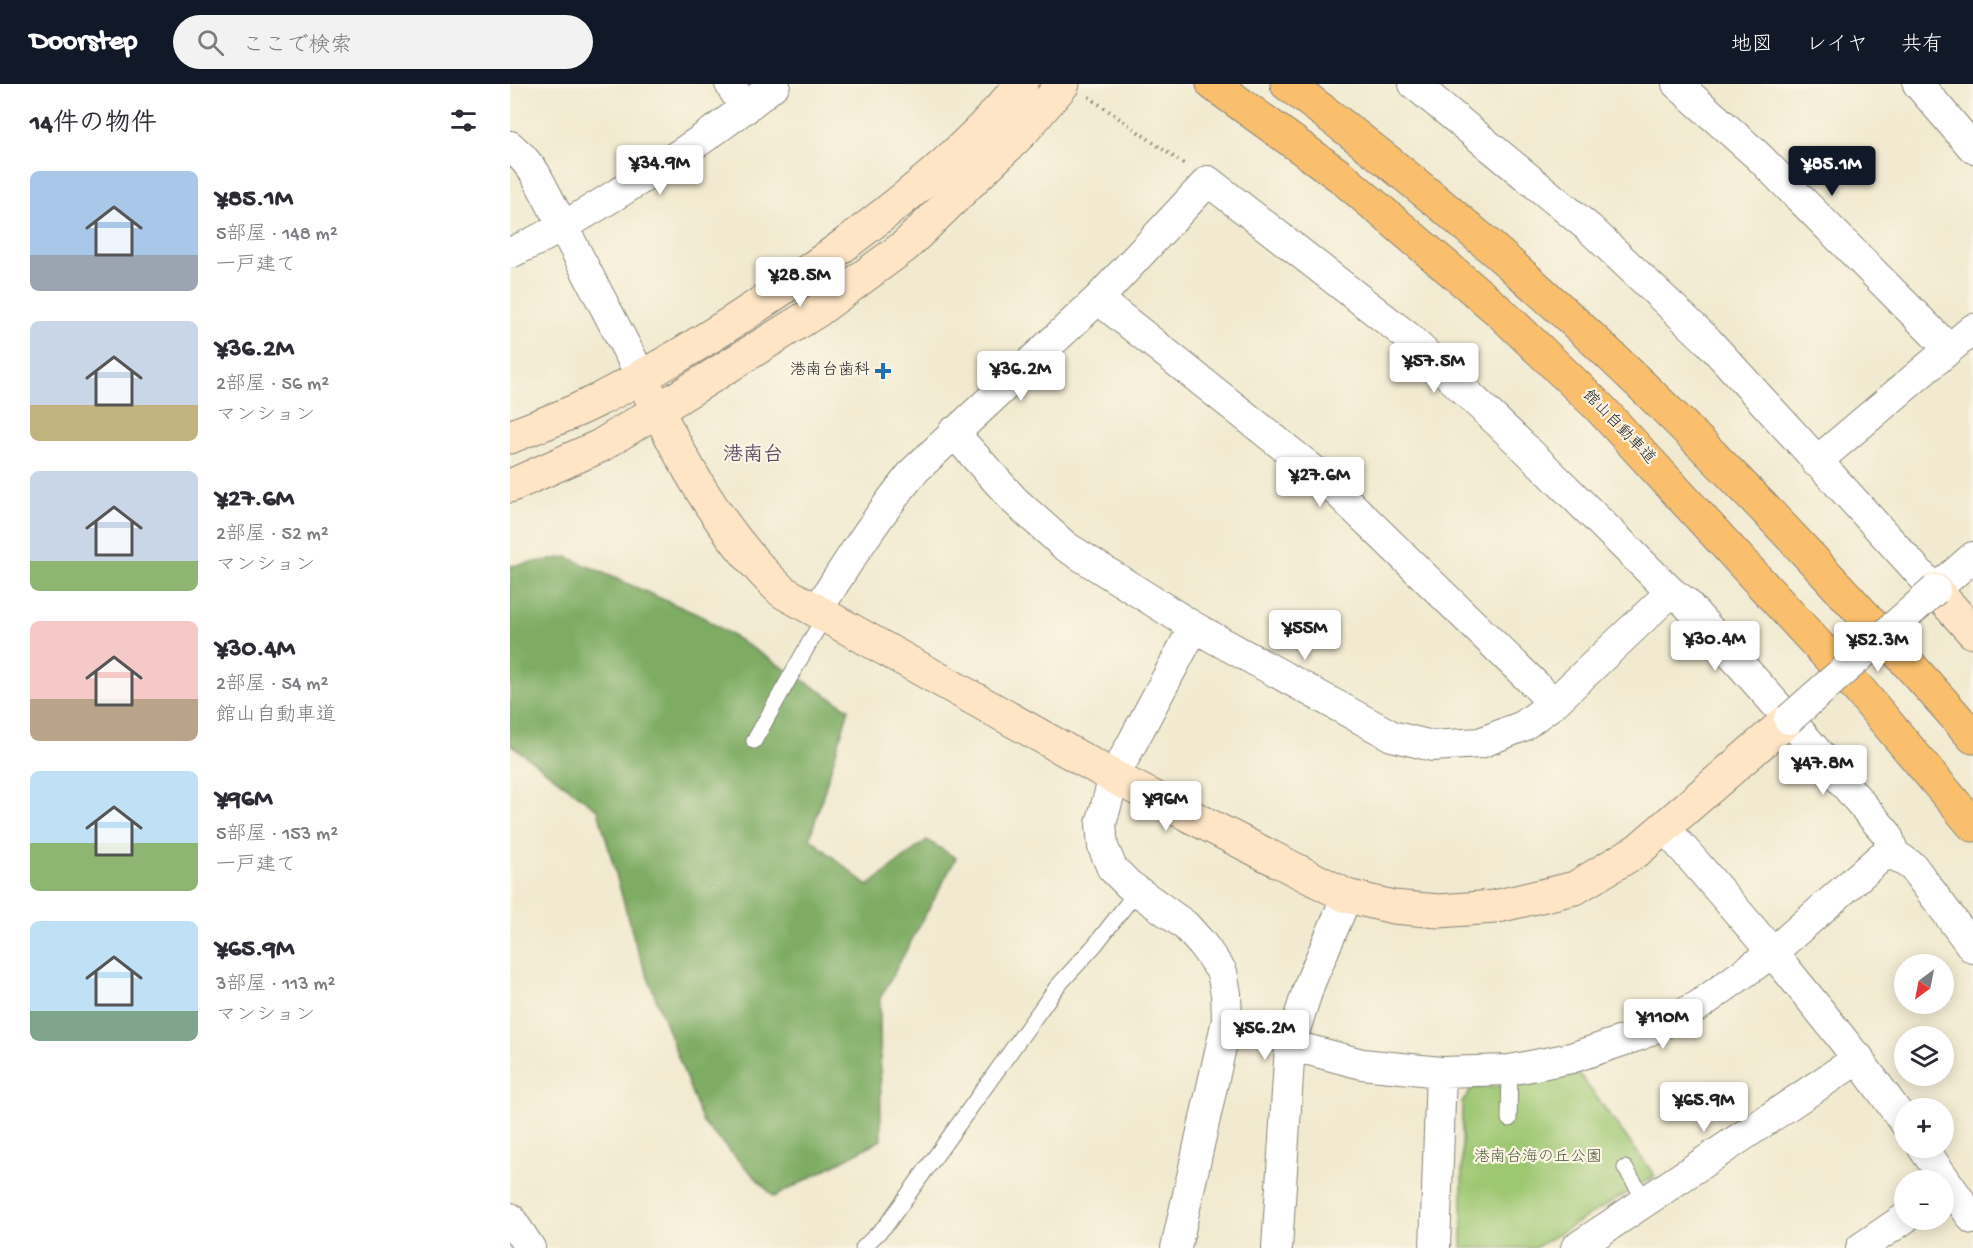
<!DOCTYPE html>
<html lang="ja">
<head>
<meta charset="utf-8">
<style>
  :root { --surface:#fff; --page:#f2f2f3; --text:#2b2b33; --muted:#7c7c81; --accent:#111827 }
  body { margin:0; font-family:"Gochi Hand","Klee One",sans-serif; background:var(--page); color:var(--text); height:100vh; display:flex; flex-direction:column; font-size:22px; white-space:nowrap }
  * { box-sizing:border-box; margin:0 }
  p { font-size:20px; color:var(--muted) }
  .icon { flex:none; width:33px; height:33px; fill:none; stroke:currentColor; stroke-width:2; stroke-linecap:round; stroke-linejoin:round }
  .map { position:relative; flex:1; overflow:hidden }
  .drawer { display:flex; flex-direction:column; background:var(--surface); width:510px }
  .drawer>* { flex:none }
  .needle { width:39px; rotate:212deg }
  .controls { position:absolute; left:1384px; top:870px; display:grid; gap:12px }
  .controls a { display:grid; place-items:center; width:60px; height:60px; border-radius:50%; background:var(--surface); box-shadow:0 3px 15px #0003; font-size:30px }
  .price { position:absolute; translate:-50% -51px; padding:0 14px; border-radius:6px; background:#fff; color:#222; font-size:20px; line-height:39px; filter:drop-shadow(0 2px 3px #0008) }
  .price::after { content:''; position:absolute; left:50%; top:36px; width:18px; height:14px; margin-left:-9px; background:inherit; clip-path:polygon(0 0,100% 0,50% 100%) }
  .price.current { background:var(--accent); color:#fff }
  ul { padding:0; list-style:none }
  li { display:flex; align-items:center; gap:18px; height:150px; padding:0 30px }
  li span { display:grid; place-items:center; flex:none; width:168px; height:120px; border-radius:9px; color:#555 }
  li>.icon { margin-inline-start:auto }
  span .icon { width:72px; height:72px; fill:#fffc; stroke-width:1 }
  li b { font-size:26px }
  h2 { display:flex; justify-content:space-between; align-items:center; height:72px; padding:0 30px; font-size:26px }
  header { display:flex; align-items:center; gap:36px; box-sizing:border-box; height:84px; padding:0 30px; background:var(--accent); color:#fff }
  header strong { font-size:28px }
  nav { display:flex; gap:33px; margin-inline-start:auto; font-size:21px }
  .search { width:420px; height:54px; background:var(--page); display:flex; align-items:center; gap:15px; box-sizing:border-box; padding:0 21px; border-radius:33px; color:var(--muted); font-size:22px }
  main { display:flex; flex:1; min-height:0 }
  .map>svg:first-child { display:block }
</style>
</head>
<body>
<header>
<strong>Doorstep</strong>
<div class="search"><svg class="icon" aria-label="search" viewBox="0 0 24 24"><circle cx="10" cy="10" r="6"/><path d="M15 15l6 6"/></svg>ここで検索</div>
<nav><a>地図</a><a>レイヤ</a><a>共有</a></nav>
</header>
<main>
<section class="drawer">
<h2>14件の物件<svg class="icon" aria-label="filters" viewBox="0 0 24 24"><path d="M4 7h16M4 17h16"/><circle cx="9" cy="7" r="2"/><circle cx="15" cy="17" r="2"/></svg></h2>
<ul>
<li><span style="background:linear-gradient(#a9c7e8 70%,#9aa5b1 0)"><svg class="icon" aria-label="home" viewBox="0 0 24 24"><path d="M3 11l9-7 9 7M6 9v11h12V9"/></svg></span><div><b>¥85.1M</b><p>5部屋 · 148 m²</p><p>一戸建て</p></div></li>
<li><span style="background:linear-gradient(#c9d6e8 70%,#c2b280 0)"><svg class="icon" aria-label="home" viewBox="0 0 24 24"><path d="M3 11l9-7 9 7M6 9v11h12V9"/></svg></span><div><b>¥36.2M</b><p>2部屋 · 56 m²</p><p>マンション</p></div></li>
<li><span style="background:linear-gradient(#c9d6e8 75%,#8fb573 0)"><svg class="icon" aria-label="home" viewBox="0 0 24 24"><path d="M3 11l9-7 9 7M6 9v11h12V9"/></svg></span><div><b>¥27.6M</b><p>2部屋 · 52 m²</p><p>マンション</p></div></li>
<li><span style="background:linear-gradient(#f6c9c9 65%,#b9a48a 0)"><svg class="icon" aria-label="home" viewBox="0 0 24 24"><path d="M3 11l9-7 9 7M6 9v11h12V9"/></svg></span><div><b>¥30.4M</b><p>2部屋 · 54 m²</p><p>館山自動車道</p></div></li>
<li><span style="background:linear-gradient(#bfe0f5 60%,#8fb573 0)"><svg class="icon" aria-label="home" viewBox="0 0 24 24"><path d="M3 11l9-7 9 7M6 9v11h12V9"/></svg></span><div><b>¥96M</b><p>5部屋 · 153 m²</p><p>一戸建て</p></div></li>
<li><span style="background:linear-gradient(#bfe0f5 75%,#7fa58c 0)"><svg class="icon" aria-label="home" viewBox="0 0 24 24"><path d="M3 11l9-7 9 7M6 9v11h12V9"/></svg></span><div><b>¥65.9M</b><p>3部屋 · 113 m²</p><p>マンション</p></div></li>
</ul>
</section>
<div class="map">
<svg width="1463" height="1164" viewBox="0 0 1463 1164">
  <rect width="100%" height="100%" fill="#fcf5e5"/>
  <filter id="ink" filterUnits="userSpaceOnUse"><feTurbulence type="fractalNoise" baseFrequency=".0167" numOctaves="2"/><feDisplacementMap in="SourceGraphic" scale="12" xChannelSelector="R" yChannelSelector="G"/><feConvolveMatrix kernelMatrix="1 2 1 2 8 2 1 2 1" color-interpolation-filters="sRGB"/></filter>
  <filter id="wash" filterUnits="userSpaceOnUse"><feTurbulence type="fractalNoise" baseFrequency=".008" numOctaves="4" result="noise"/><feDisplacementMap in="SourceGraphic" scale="24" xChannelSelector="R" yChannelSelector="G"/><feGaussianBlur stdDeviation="1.35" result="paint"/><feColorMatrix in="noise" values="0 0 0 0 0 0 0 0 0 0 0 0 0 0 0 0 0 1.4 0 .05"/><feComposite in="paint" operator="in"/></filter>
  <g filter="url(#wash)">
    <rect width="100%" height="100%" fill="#f1ead0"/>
    <path fill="#9ec772" stroke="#5d7247" stroke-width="1.5" d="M1070,991L1145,1092L1025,1164H952V1019L962,1004L1011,1001Z"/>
    <path fill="#7eac64" stroke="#4d6440" stroke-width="1.5" d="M57,473L191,532L339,625L300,754L358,802L417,756L446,774L370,915L371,1056L264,1113L193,1039L126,862L88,726L0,660V482Z"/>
  </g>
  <g filter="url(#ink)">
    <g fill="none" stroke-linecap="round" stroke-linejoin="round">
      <defs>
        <path id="lane" d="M244,657L315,531
          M999,1035L1000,986
          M1115,1084L1136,1117
          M353,1164L377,1140L546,904L585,861L627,807"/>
        <path id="street" d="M220,0L235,25
          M904,0L1079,144L1198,257L1425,506L1463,473
          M1167,0L1248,72L1439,265
          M1408,0L1463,64
          M0,62L13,74L25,89L131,292
          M0,169C41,151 78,128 115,105C167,73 219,39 265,0
          M588,215L812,393L1044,619
          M443,348L505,417L555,462L684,543L882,652L922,662L970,659L1013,642L1044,619L1161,508
          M1306,378L1463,245
          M307,527C337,478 368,431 404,387L588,215L698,97L897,252L1015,364L1161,508L1175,518L1279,635L1377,750L1384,770
          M1155,744C1239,840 1321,935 1395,1039
          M780,961L852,980L931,988L1000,986L1061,974L1130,951L1188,922L1263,868L1371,773L1384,770L1403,783L1463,864
          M1413,1064L1463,1135
          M0,1134L20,1164
          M666,1164L717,936L716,910L712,888L692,860L675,841L619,801L602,784L593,763L591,740L604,693L684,543
          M767,1164L780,961L800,899L837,812
          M925,1164L931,988
          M1066,1164L1349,974
          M1351,1164L1395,1134"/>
        <path id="secondary" d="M131,292C168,370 209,449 273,508L604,693L837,812L883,823L929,827L984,823L1065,804L1128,766L1279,635
          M0,353C29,341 60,331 88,316C173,273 253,220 330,164C395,115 460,64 511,0
          M0,402L90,362L307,227L395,162L513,47L553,0
          M1425,506L1463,548"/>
        <path id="highway" d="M703,0L830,92L990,228L1090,324L1350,607L1463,741
          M777,0C969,141 1141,302 1303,476C1357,535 1412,593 1463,653"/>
      </defs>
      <use href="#lane" stroke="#868376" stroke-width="17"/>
      <use href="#street" stroke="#868376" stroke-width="32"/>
      <use href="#secondary" stroke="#868376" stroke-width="35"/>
      <use href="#highway" stroke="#868376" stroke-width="35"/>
      <path stroke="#868376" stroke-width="4" stroke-dasharray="1.5 4.5" stroke-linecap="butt" d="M579,13L675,81"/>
      <use href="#lane" stroke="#fff" stroke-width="15"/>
      <use href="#street" stroke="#fff" stroke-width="30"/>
      <use href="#secondary" stroke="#fde5c5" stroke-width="33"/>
      <use href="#highway" stroke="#f9bf6d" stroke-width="33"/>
      <defs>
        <path id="street-bridge" d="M1279,635L1425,506"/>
      </defs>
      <use href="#street-bridge" stroke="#868376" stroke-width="32" stroke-linecap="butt"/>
      <use href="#street-bridge" stroke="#fff" stroke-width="30"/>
    </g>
  </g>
  <path fill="#1f6fb2" stroke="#fcf5e5" stroke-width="2" d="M370 278h6v6h6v6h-6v6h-6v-6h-6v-6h6z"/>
  <g text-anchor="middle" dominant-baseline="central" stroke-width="4.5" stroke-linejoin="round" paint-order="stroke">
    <g font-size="16" fill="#1c1c1c" stroke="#fcf5e5" text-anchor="end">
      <text x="360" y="287">港南台歯科</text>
    </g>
    <g font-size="16" fill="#1c1c1c" stroke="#fcf5e5">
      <text transform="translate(1108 344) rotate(46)">館山自動車道</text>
    </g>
    <g font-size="16" fill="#4a583a" stroke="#fcf5e5">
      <text x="1028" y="1074">港南台海の丘公園</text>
    </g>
    <g font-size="20" font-weight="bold" fill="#595067" stroke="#fcf5e5">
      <text x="243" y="372">港南台</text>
    </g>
  </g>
</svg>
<div class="controls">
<a><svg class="needle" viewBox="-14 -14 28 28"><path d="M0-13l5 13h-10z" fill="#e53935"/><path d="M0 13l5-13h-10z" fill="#7c7c81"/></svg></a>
<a><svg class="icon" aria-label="layers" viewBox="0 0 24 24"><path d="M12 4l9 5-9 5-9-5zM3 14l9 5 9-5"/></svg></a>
<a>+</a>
<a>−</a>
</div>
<b class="price" style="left:150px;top:112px">¥34.9M</b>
<b class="price current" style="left:1322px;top:113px">¥85.1M</b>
<b class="price" style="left:290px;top:224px">¥28.5M</b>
<b class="price" style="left:924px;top:310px">¥57.5M</b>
<b class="price" style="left:511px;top:318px">¥36.2M</b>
<b class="price" style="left:810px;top:424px">¥27.6M</b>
<b class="price" style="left:795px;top:577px">¥55M</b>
<b class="price" style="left:1205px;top:588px">¥30.4M</b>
<b class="price" style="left:1368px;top:589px">¥52.3M</b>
<b class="price" style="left:1313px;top:712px">¥47.8M</b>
<b class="price" style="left:656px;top:748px">¥96M</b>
<b class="price" style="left:1153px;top:966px">¥110M</b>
<b class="price" style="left:755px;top:977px">¥56.2M</b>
<b class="price" style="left:1194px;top:1049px">¥65.9M</b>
</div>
</main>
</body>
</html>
